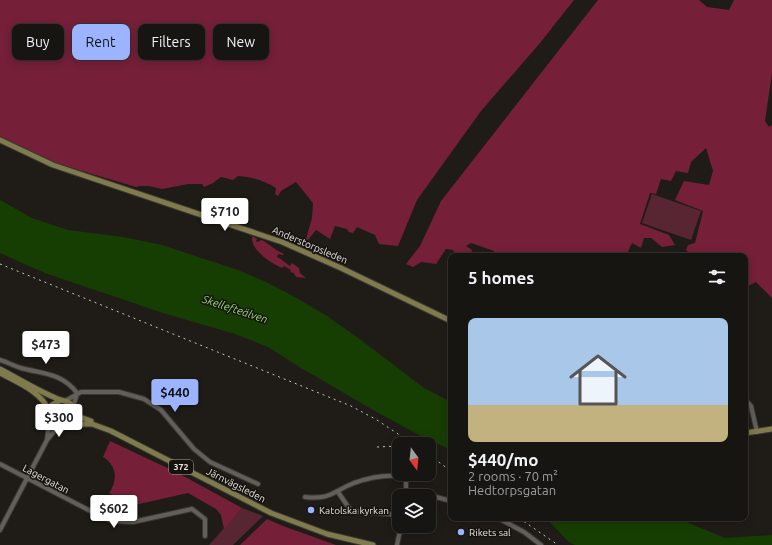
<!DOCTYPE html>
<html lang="en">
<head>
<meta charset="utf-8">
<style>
  :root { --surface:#171511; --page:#24221f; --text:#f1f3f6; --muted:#9e9f9f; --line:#363431; --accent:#9bb4fd }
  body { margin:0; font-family:Ubuntu,sans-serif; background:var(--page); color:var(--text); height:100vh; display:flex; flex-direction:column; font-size:15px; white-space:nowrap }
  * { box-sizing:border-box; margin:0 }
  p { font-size:13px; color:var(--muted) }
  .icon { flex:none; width:22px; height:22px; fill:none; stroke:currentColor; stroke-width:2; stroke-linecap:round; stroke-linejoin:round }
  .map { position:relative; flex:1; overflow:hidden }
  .panel { position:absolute; left:448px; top:253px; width:300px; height:268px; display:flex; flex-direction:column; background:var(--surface); border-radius:8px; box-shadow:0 2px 10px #0003,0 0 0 1px var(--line) }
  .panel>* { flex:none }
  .guide { position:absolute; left:12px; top:24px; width:376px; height:36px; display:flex; gap:8px }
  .needle { width:26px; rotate:165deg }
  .fabs { position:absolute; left:392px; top:437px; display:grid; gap:8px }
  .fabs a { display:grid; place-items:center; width:44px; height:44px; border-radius:8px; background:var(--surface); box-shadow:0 2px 10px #0003,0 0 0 1px var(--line); font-size:20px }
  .price { position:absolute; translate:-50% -34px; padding:0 9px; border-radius:4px; background:#fff; color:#222; font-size:13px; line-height:26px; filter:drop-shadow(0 1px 2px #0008) }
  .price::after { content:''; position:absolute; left:50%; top:24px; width:12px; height:9px; margin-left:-6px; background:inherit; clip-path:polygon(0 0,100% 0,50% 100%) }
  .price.on { background:var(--accent); color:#111 }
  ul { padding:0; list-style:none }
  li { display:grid; align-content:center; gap:8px; height:212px; padding:0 20px }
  li span { display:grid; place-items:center; height:124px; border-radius:8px; color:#555 }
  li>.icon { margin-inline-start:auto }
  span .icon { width:72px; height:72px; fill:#fffc; stroke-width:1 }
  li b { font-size:17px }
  h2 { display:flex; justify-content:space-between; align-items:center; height:48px; padding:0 20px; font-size:17px }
  .chip { padding:0 14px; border-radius:8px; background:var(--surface); box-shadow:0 2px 10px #0003,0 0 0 1px var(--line); font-size:14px; line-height:36px }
  .chip.on { background:var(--accent); color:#111 }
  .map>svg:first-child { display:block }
</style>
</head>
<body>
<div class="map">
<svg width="772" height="545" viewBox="0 0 772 545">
  <rect width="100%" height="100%" fill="#1f1c17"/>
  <path fill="#572632" d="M652,194L701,211L691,240L642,223Z
    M242,508L263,516L233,545H209Z"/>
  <path fill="#751f39" d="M0,0H574L540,43L481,111L417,200L398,246L379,244L375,235L357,227L353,233L349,232L347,229L335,226L330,239L316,230L308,240L306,239L312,218L313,203L296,182L281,191L278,196L275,194L276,188C263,180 252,177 238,176L233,180L221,177L213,183L204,187L202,184H188L162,189L149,186H140L136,187L55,163L0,137Z
    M598,0H699L707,7L729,10L734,0H772V73L765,121L769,127L772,125V298L756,282L746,287L745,285V256H691L686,250L688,245L695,243L703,211L675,200L684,181L709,185L713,171L706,148L691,162L688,173L676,171L671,181L661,179L656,194L650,193L640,224L669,235L675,245L662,247L651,238H644L641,248L632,243L626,256H493L494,251L471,243L466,246L472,250L471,255L463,253L461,256H457L453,250L446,249L436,264L421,262L413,267L406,264L420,246L441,201Z
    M252,237H254L257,239L256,241L258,242L261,240C267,242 270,246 275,249C277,251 281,252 284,254L283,255L278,254L277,257C282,259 285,263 290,266L292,263L299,268L300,273L306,278L296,277L294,273L290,272L291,270L284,266L282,268C271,263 251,251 252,237Z
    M110,441L178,473L242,508L224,529L221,515L216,509L188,493L130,506L109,493C118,481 117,465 103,457Z
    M267,519L283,526L336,545H240Z"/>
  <path fill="#173e02" d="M0,200L32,218L68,230L123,237L162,245L238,270L266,282L293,296L327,316L361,340L424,388L451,402V450L419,435L375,411L301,368L268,347L235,334L163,313L45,273L0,253Z
    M546,518H672L684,521L725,538L772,535V545H575L569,542Z"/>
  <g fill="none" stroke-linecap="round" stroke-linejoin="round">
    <defs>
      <path id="minor" d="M0,360C7,362 14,366 21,368C43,374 62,373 77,393
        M745,399L751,406L757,432
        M65,401L81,392H119L144,399L161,410L194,449L210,462L258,484
        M73,407L77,394
        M47,440L50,415
        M0,464L102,517L112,521L133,522L192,509L205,519V536
        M338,492L351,511L399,515
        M408,496L425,494L451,501
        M305,497C331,500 333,491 354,483C371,477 389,474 406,477V496
        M498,518L524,532L541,545
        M0,530L47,440L56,429L62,425
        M397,545L401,526"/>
      <path id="major" d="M0,140L53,165L282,242L341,268L451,321
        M0,369C19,379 38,391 58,399C63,401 68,401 72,405C77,412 73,420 67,424
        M0,373C17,382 42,392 49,411
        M61,400L52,405C47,413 50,420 58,424H92L111,431L271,513L327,534L373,545
        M74,410L80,417L91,421
        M745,433L772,429"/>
    </defs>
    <use href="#minor" stroke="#3a3734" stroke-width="6"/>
    <use href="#major" stroke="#3a3734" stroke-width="7"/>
    <use href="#minor" stroke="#625e59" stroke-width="4"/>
    <use href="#major" stroke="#7f7b4d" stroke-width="5"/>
    <path stroke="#c8c5c2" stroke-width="1" stroke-dasharray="2 4" stroke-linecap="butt" d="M0,264L351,406L377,420L413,444
      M377,447L399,446
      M429,455L451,471
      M519,518L558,545"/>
  </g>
  <g fill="#9bb4fd" stroke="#16130f" stroke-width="1.5">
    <circle cx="311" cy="510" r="4"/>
    <circle cx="461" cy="532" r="4"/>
  </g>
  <g text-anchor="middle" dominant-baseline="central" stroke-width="3" stroke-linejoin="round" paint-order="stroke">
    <rect fill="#16130f" stroke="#a8a5a1" stroke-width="1" x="169" y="460" width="24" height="14" rx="3"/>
    <g font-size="9" font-weight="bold" fill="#e6e3e0">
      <text x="181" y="467">372</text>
    </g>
    <g font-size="10" fill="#e6e3e0" stroke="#16130f">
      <text transform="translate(310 245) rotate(23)">Anderstorpsleden</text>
      <text transform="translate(46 479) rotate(28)">Lagergatan</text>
      <text transform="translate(236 485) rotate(27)">Järnvägsleden</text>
    </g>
    <g font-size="10" fill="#e6e3e0" stroke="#16130f" text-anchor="start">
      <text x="319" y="510">Katolska kyrkan</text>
      <text x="469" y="532">Rikets sal</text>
    </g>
    <g font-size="11" font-style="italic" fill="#92da77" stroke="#16130f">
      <text transform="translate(235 309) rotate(18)">Skellefteälven</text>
    </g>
  </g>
</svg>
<div class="fabs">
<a><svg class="needle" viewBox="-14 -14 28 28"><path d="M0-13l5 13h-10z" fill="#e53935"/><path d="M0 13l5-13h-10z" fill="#9e9f9f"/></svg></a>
<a><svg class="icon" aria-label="layers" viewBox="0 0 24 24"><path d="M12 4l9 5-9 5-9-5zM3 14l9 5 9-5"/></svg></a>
</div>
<b class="price" style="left:225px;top:232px">$710</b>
<b class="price" style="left:46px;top:365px">$473</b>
<b class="price on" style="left:175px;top:413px">$440</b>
<b class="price" style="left:59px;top:438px">$300</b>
<b class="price" style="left:114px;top:529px">$602</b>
<div class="guide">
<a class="chip">Buy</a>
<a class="chip on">Rent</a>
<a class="chip">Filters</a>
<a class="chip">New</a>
</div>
<section class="panel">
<h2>5 homes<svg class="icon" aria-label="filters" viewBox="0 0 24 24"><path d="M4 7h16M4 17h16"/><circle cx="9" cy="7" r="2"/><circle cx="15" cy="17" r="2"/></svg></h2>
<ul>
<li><span style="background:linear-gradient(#a9c7e8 70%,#c2b280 0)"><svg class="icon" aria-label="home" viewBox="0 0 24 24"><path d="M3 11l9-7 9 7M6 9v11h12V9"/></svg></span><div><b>$440/mo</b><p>2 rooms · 70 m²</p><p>Hedtorpsgatan</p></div></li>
</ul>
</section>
</div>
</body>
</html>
